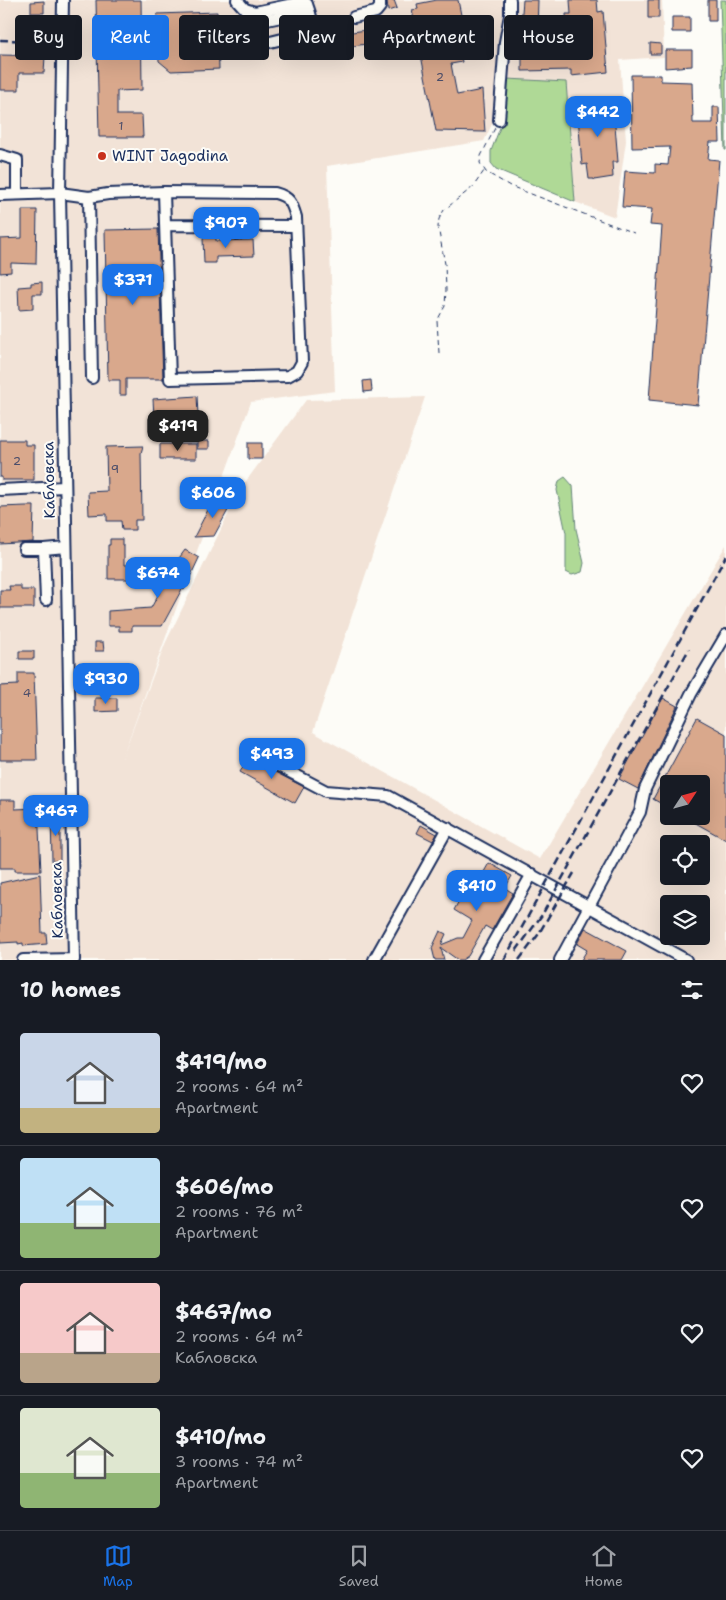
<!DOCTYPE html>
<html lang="en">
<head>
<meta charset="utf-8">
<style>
  :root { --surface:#171b24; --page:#20242c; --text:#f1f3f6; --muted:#9ea1a6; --line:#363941; --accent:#1a73e8 }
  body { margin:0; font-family:"Shantell Sans",sans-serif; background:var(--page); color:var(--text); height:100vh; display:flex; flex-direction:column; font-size:19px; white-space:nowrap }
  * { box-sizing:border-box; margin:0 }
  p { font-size:16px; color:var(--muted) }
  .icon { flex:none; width:28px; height:28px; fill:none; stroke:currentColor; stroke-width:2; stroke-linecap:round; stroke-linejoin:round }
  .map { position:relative; height:960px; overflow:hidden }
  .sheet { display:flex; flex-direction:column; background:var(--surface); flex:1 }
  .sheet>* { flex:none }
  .banner { position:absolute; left:15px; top:15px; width:696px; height:45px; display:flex; gap:10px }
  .needle { width:32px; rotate:54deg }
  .fabs { position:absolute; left:660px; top:775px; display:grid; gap:10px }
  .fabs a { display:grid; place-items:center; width:50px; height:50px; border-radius:5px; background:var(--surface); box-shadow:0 5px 20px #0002; font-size:25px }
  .price { position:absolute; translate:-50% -42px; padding:0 11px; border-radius:10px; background:var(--accent); color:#fff; font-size:16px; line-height:32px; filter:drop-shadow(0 1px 2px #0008) }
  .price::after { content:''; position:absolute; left:50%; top:30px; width:15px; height:11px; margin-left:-8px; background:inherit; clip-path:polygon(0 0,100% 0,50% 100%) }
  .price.selected { background:#222; color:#fff }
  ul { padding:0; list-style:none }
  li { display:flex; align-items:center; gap:15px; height:125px; padding:0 20px }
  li+li { border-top:1px solid var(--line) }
  li span { display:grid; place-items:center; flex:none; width:140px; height:100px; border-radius:5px; color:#555 }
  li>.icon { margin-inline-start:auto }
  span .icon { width:60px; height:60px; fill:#fffc; stroke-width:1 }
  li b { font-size:21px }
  h2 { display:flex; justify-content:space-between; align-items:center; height:60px; padding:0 20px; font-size:21px }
  .tag { padding:0 18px; border-radius:5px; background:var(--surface); box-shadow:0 5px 20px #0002; font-size:18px; line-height:45px }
  .tag.selected { background:var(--accent); color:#fff }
  .tab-bar { display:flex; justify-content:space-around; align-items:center; height:70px; border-top:1px solid var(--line); background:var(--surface); font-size:14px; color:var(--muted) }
  .tab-bar a { display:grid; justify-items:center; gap:2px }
  .tab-bar .selected { color:var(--accent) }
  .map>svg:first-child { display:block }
</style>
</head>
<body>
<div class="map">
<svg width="726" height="960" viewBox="0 0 726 960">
  <rect width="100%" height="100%" fill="#fdfcf7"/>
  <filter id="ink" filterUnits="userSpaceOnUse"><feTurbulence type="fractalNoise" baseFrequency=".02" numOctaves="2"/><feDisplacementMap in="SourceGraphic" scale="10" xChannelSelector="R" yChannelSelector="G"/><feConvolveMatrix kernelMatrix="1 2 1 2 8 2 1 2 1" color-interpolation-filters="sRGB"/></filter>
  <g filter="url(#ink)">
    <path fill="#f2e3d7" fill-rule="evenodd" d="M0,0H504L495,118L484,141L327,166L335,391L251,402L122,758L165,644L241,488L306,400L425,397L313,732L540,859L726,545V960H0ZM669,784H701V816H669ZM669,844H701V876H669ZM669,904H701V936H669Z
      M512,0H662L664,57L620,60L626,141L615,217L575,202L566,82L507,79Z"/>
    <path fill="#afd996" stroke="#65847a" d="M720,0H726V150H725Z
      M507,79L566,82L575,202L496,169L491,163V151L501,125Z
      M565,477L573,486L576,529L584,563L582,572L572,575L566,572V533L557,490L559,481Z"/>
    <path fill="#d9a88c" stroke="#1b2f5e" d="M96,0H141L142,90L117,91V115H142L143,137H99Z
      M387,0H394L397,8L388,11Z
      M437,0H458L464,30L456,31L462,62L451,64L457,95L482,90L485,132L436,131L412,10L418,9L417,4Z
      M523,0H538L537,33L530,32L531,25H521Z
      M570,0H597L598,12L603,11L608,72L571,76V70L522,71V56L549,55V42H568L566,14H571Z
      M648,0H659V18H648Z
      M708,0H716V21H708Z
      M44,1V13H31V2Z
      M217,12L219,69L171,71L159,61L157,14Z
      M672,17H690V32H672Z
      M395,26L397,39L347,47L345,33Z
      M231,28H248L250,38L231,37Z
      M650,43L661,44V54H650Z
      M665,50H692V66L665,68Z
      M0,55L45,56L44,73H19V90H0Z
      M631,75H661V81L692,82L693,123H713V107H719L720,142H710L708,159L719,160L698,405L649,400L662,226L650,225L652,209L622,207L625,171L655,173V164L668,165L670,147L632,148Z
      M613,101L618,162H612L613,177L594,180V179H589L587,164L582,165L577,104Z
      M22,210H37L36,264L11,263V272L0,273V239L22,238Z
      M158,229L163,379H126V395H120V380H108L105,230Z
      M203,238H216V241L253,240L254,256L216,257V263H204Z
      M42,282V294H33V309L19,310L18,287L31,286V283Z
      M371,380L372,391L364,392L363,381Z
      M197,396L198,415L154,417L153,399Z
      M0,440H25V445H34V480H2V477H0Z
      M197,441H209V449H197Z
      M248,443H262V459H248Z
      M160,444H196V459H160Z
      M143,446L141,453L142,520H135V530H122L121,521H107V514L89,515L88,492L107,491L106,447Z
      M212,502L232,503L214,536L194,537Z
      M26,506H34L33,542L0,544V507Z
      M110,539H122V545H124V565H154V582H128V579H108V545H110Z
      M185,550L199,558L184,590L182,589L162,626H132V631H119V626H108V611L151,608L174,565Z
      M9,586H21V590H34V608H0V590H10Z
      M95,642H103L104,651H95Z
      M19,651H34V659H19Z
      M18,673H34L37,760H0V686L18,685Z
      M95,698H117V711L95,712Z
      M663,698L677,706L638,789L619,779Z
      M697,718L726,734V840L683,816H701V784H669V808L653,799Z
      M248,758L304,787L295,803L240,772Z
      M0,800H15V809L38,808L41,871H15V868H0Z
      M51,814H60V861H52Z
      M421,825L437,834L433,841L417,833Z
      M489,863L512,876L505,888L513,893L492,930L485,926L468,956L462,960H458L441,948L444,960H435L432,948L440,931L446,934L441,945L458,938H463L472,921L454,910L468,884L475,888Z
      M40,874L42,933H46L47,944L23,946V943L18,944V942L0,943V883Z
      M585,928L627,951L622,960H581L587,950L577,944Z"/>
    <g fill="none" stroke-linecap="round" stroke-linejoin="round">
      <defs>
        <path id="minor" d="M63,0L60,193L74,960
          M237,0L245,9L255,12L298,3L297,0
          M250,11L258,40L266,43L307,33C316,25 310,14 307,4L304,2L298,3
          M354,17L376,12L380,7V0
          M253,23L309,11
          M499,120L505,42L510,15V0
          M0,155L17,160V194
          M0,195L60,193L89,197L108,194L164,192L275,193C290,197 292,203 296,217L302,362L297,371L288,376L170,379L164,192
          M89,197L92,378
          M165,225L296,226
          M0,490L64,487
          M24,549H44L66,547
          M44,549L46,600
          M250,751L326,791L388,796L686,960
          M23,960L74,959
          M374,960L448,828
          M483,960L532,874
          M560,960L640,812L645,789L691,694L726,635"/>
      </defs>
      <use href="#minor" stroke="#1b2f5e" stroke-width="14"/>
      <path stroke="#1b2f5e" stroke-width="1" stroke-dasharray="5 4" stroke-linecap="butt" d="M495,128L481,156L480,163L486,172L510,186L634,233
        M439,353L437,321L445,306L446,290L445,264L438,227L439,219L444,210L473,187L484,171"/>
      <use href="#minor" stroke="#fdfcf7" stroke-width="10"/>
      <path stroke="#1b2f5e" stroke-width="2.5" stroke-dasharray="8 4" stroke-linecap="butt" d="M0,40L47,41
        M516,951L542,915L689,649
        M504,960L726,556
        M519,960L538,935L574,873"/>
    </g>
  </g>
  <circle fill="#c8321e" stroke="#fdfcf7" stroke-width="2" cx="102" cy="156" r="5"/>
  <g text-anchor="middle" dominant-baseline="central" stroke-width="4" stroke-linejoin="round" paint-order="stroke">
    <g font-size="12" fill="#4a4d6a">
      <text x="440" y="77">2</text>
      <text x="121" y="126">1</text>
      <text x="17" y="461">2</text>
      <text x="115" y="469">9</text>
      <text x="27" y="693">4</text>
    </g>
    <g font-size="15" fill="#1b2f5e" stroke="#fdfcf7" text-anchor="start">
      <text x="112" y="156">WINT Jagodina</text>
    </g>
    <g font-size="15" fill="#1b2f5e" stroke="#fdfcf7">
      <text transform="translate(49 480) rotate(-91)">Кабловска</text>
      <text transform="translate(57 900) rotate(-91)">Кабловска</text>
    </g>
  </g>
</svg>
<div class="fabs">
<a><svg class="needle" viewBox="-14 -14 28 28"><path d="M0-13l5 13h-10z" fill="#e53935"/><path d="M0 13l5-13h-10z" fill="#9ea1a6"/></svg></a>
<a><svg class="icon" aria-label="locate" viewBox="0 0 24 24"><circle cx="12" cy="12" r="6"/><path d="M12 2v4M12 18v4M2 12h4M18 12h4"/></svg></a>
<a><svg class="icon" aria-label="layers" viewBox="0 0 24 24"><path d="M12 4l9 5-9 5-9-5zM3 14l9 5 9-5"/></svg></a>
</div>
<b class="price" style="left:598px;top:138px">$442</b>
<b class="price" style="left:226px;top:249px">$907</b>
<b class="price" style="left:133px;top:306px">$371</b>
<b class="price selected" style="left:178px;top:452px">$419</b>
<b class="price" style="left:213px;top:519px">$606</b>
<b class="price" style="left:158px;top:599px">$674</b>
<b class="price" style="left:106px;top:705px">$930</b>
<b class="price" style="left:272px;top:780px">$493</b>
<b class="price" style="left:56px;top:837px">$467</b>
<b class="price" style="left:477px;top:912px">$410</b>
<div class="banner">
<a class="tag">Buy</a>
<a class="tag selected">Rent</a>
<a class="tag">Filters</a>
<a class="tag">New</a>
<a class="tag">Apartment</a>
<a class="tag">House</a>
</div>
</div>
<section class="sheet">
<h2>10 homes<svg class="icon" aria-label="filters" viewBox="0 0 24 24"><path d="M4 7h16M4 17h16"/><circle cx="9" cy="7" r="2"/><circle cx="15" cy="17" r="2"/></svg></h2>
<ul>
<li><span style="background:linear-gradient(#c9d6e8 75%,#c2b280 0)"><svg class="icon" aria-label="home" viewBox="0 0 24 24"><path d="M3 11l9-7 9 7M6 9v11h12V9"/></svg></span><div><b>$419/mo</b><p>2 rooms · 64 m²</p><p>Apartment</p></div><svg class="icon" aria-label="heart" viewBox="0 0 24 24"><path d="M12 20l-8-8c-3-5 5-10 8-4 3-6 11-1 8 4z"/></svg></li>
<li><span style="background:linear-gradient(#bfe0f5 65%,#8fb573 0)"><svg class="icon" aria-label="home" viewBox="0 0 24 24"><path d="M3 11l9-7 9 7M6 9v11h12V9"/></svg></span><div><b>$606/mo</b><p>2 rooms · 76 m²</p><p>Apartment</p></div><svg class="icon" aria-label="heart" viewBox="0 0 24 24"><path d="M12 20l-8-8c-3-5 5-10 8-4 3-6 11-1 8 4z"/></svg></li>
<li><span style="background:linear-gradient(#f6c9c9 70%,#b9a48a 0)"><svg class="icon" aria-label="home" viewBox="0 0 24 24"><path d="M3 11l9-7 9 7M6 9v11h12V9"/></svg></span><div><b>$467/mo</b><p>2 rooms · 64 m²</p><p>Кабловска</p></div><svg class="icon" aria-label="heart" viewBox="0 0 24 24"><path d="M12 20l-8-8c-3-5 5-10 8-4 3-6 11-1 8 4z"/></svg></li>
<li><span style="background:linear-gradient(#dfe7d0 65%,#8fb573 0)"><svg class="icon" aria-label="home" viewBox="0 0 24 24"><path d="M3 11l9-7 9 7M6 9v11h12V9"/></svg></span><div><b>$410/mo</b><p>3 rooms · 74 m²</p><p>Apartment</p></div><svg class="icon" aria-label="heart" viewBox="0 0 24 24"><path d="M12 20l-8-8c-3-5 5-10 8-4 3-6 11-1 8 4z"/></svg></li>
</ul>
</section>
<nav class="tab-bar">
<a class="selected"><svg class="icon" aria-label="map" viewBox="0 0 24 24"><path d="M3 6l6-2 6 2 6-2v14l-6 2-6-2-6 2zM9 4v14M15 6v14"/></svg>Map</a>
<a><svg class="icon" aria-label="saved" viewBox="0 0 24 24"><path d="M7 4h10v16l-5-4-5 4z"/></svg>Saved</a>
<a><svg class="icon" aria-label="home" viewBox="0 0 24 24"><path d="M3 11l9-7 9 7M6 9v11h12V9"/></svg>Home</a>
</nav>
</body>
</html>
